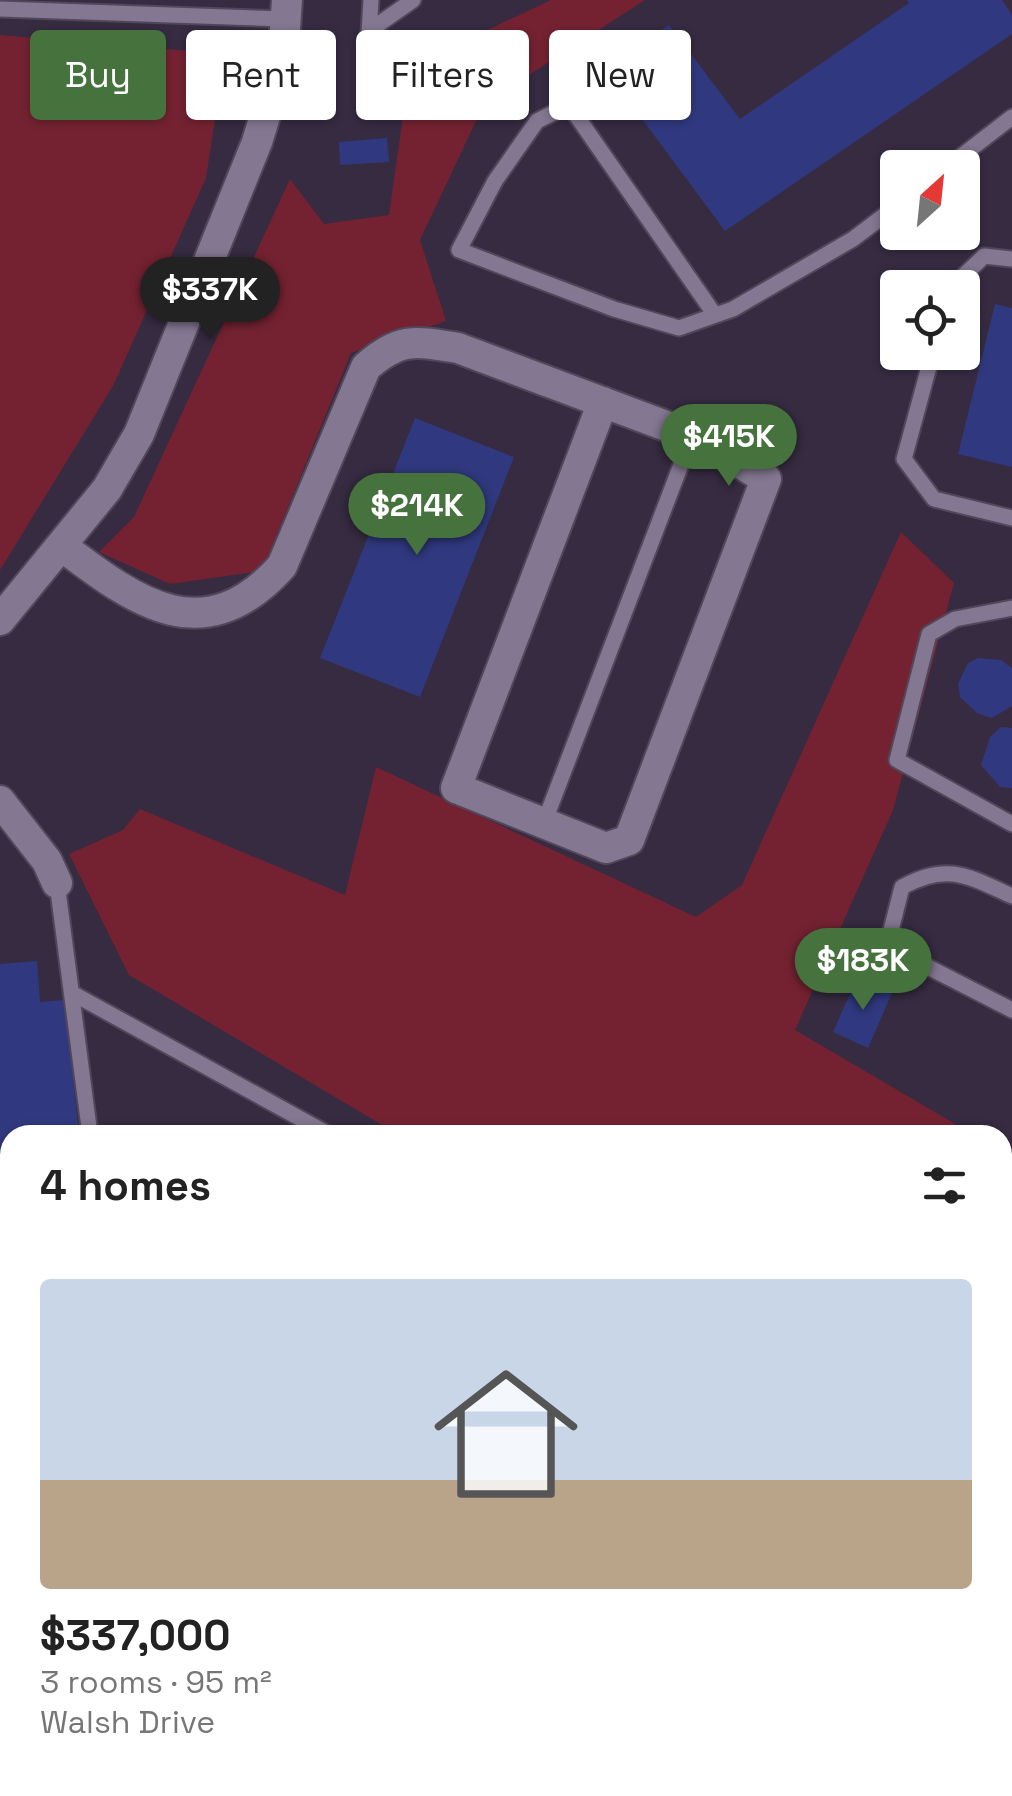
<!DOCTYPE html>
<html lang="en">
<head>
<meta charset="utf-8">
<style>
  :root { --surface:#fff; --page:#f6f6f6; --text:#222; --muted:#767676; --line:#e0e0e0; --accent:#46723d }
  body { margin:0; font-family:"Space Grotesk",sans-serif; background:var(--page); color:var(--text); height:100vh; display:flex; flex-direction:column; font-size:38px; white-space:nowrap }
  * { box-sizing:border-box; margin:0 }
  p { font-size:32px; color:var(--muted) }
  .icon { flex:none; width:55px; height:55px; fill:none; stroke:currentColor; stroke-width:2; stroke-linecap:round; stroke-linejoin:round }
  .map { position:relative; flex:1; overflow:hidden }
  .drawer { position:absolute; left:0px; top:1125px; width:1012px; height:672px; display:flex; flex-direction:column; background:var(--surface); border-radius:30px 30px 0 0; box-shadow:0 2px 8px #0004 }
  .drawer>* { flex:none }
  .top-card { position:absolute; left:30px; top:30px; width:952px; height:90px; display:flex; gap:20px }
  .needle { width:65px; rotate:27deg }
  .buttons { position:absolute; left:880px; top:150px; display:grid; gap:20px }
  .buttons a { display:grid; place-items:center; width:100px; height:100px; border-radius:10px; background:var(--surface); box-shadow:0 2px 8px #0004; font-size:50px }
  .price { position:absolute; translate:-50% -85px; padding:0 22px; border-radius:35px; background:var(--accent); color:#fff; font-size:32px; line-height:65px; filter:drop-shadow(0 2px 5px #0008) }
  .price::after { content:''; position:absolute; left:50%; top:60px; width:30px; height:22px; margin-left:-15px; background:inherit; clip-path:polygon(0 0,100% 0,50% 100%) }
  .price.current { background:#222; color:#fff }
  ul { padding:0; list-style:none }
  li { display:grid; align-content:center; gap:20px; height:530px; padding:0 40px }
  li+li { border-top:2px solid var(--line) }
  li span { display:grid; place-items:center; height:310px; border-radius:10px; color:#555 }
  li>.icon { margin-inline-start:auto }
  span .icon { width:180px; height:180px; fill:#fffc; stroke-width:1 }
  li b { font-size:42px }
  h2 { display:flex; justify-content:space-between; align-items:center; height:120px; padding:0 40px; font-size:42px }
  .chip { padding:0 35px; border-radius:10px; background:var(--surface); box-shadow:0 2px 8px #0004; font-size:35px; line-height:90px }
  .chip.current { background:var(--accent); color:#fff }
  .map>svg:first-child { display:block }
</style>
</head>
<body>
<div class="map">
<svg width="1012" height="1796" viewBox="0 0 1012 1796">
  <rect width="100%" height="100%" fill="#362b41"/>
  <path fill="#742231" d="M551,0H645L484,104L420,240L446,321L351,353L262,571L170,584L99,552L134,517L290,179L324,224L389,215L410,66Z
    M0,35L225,54L206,178L113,386L0,570Z
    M901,532L954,583L893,810L795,1030L974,1135H399L129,975L69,854L123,830L140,809L345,895L376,767L696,917L742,885Z
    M1003,1151L1012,1157V1796H363L369,1788H1002Z"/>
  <path fill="#30397f" d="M907,0H1002L1012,15V34L725,231L605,69L669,25L740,119L909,3Z
    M387,138L389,162L340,165L339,142Z
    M995,304L1012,308V467L958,454Z
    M415,418L514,457L420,697L320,658Z
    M978,658L1001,660L1012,668V706L992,718L977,713L960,697L958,684L968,663Z
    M1001,727L1012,728V788L1000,787L981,765L990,737Z
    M37,961L40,1002L65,1000L79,1135H10V1162L0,1163V964Z
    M857,978L892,993L868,1048L833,1032Z
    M10,1238V1400L0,1401V1239Z"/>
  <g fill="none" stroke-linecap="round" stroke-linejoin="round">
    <defs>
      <path id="lane" d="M0,9L286,19
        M369,31L413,0
        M367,67L371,0
        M946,168L1012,117
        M951,288L984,256L1012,259
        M715,315L569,105L537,121L495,181L459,250L614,309L679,328L733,309L853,239L898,205
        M933,352L904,459L934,499L1012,518
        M1012,608L955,619L929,634L897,760L1012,824
        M544,823L692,436
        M57,883L90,1135
        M1012,896C968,876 947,862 902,887L887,946L1012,1010
        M72,993L330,1135
        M0,1433L10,1430
        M0,1564L10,1545
        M0,1757L10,1739
        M77,1796L82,1788
        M182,1796L187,1788
        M275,1796L280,1788"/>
      <path id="street" d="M63,547C138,604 205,652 282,566L366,367C400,337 415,341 458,348L701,439L766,479L629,840L606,848L456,788L603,402
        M0,620L107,489L139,434L257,142L283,57L287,0
        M0,801L47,861L57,883"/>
    </defs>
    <use href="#lane" stroke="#50475a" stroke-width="19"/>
    <use href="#street" stroke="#50475a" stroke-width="34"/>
    <path stroke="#70677a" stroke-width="5" stroke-dasharray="8 5" stroke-linecap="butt" d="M658,1788L661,1796"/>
    <use href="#lane" stroke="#847791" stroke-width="15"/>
    <use href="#street" stroke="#847791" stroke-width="30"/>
  </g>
</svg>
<div class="buttons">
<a><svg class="needle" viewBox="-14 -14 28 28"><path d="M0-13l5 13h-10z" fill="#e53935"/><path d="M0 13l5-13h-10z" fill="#767676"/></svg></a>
<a><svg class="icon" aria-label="locate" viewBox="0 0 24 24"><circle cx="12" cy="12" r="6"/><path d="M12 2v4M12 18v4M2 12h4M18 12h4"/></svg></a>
</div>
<b class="price current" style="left:210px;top:342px">$337K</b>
<b class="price" style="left:729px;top:489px">$415K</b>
<b class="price" style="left:417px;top:558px">$214K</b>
<b class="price" style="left:863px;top:1013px">$183K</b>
<div class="top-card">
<a class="chip current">Buy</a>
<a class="chip">Rent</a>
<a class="chip">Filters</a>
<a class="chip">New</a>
</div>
<section class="drawer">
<h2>4 homes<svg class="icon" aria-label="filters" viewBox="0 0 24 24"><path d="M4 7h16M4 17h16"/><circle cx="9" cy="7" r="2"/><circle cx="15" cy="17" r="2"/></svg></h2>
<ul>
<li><span style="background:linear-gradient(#c9d6e8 65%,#b9a48a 0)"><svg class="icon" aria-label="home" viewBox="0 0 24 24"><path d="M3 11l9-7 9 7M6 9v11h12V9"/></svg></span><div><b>$337,000</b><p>3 rooms · 95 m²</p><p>Walsh Drive</p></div></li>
</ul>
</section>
</div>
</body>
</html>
